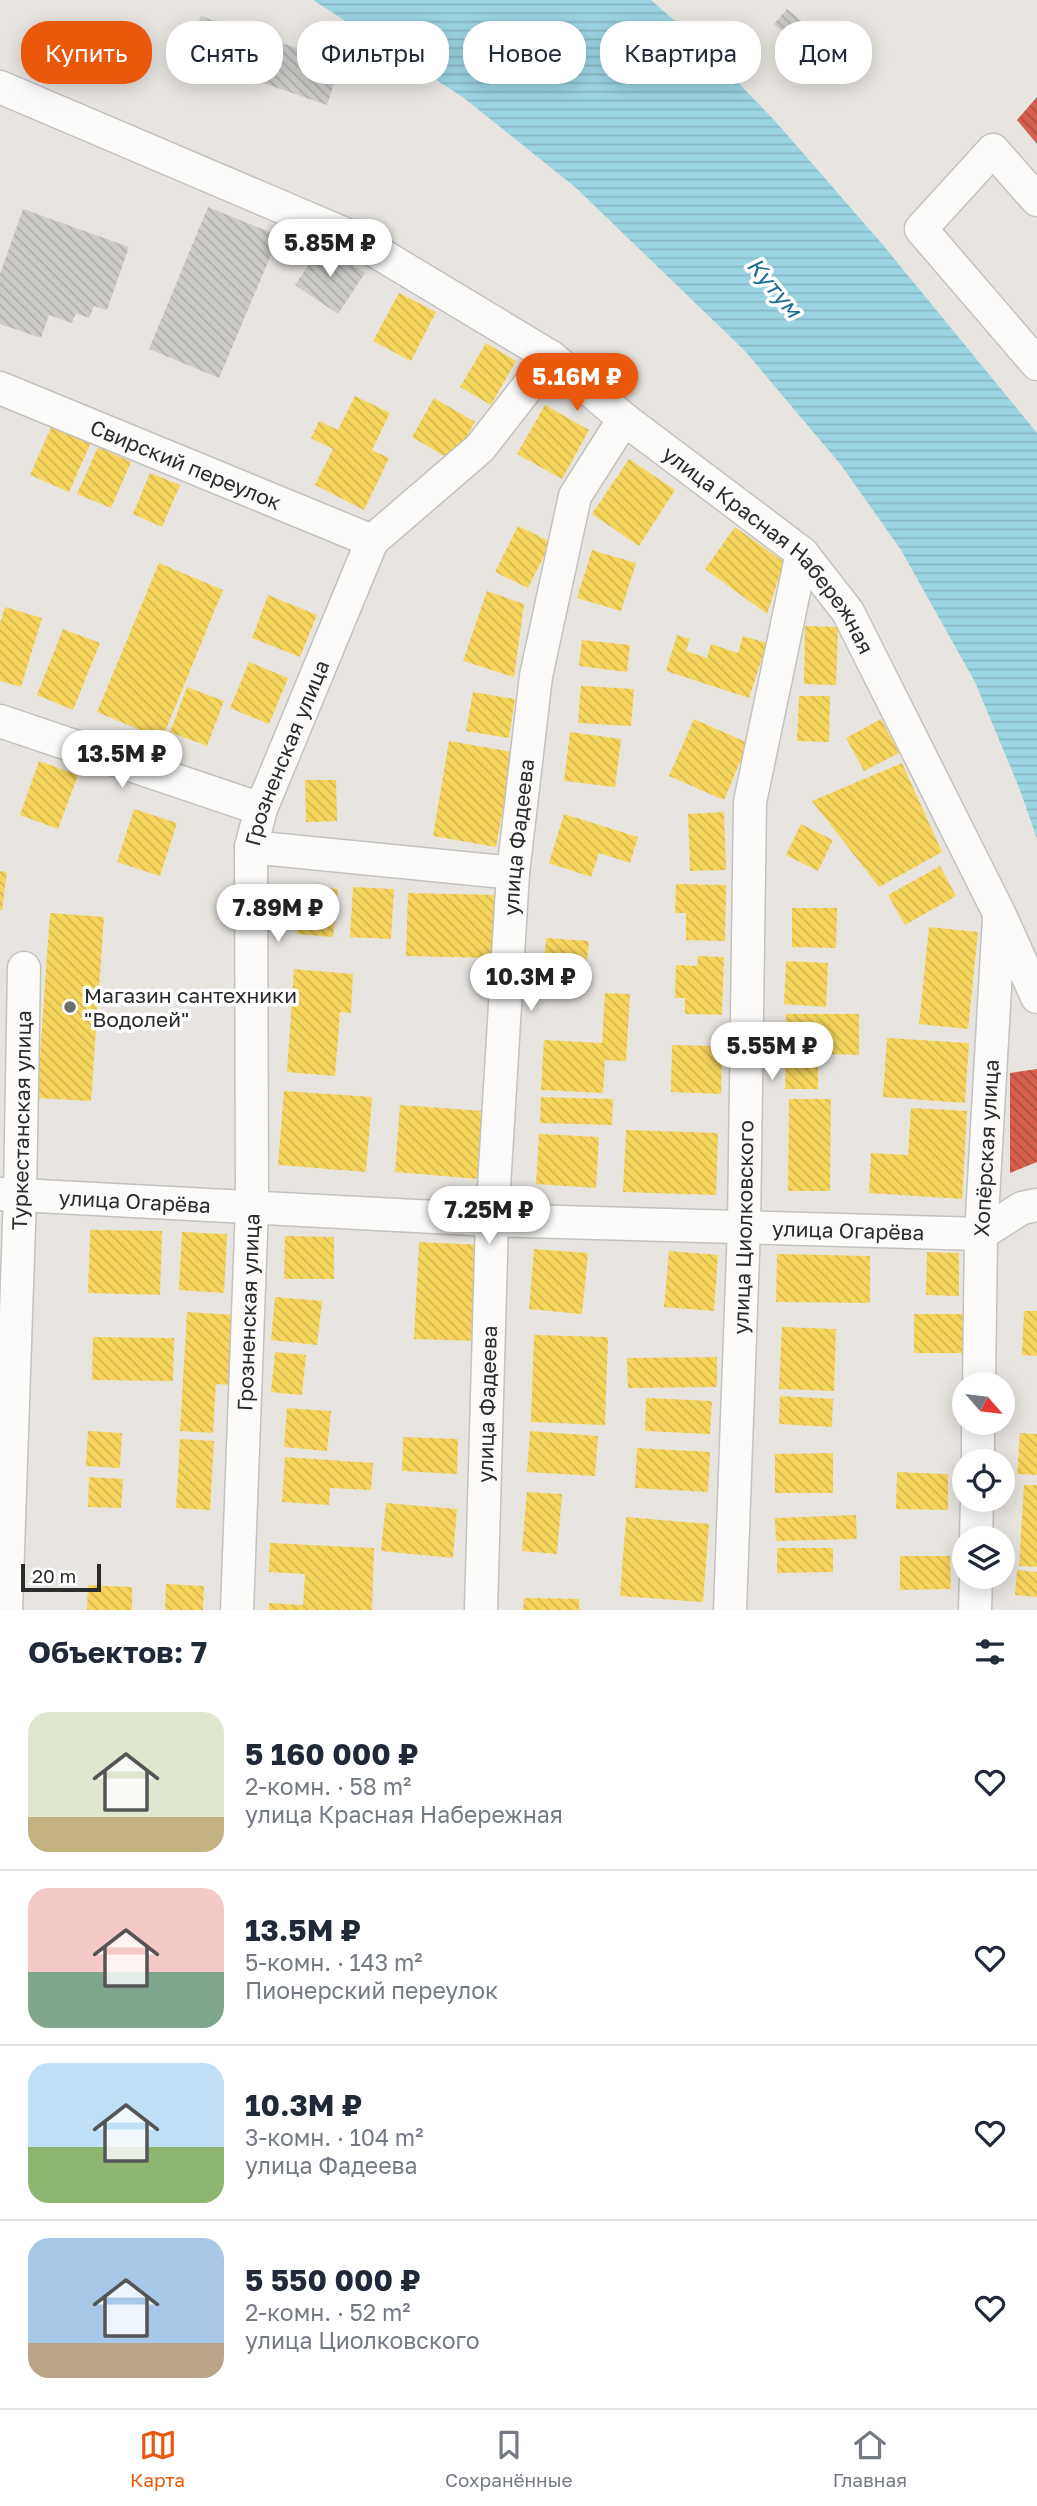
<!DOCTYPE html>
<html lang="ru">
<head>
<meta charset="utf-8">
<style>
  :root { --surface:#fff; --page:#f6f6f7; --text:#1f2937; --muted:#747a83; --line:#e0e1e3; --accent:#ea580c }
  body { margin:0; font-family:"Golos Text",sans-serif; background:var(--page); color:var(--text); height:100vh; display:flex; flex-direction:column; font-size:26px; white-space:nowrap }
  * { box-sizing:border-box; margin:0 }
  p { font-size:23px; color:var(--muted) }
  .icon { flex:none; width:38px; height:38px; fill:none; stroke:currentColor; stroke-width:2; stroke-linecap:round; stroke-linejoin:round }
  .map { position:relative; height:1610px; overflow:hidden }
  .side { display:flex; flex-direction:column; background:var(--surface); flex:1 }
  .side>* { flex:none }
  .guide { position:absolute; left:21px; top:21px; width:996px; height:63px; display:flex; gap:14px }
  .needle { width:46px; rotate:118deg }
  .controls { position:absolute; left:952px; top:1372px; display:grid; gap:14px }
  .controls a { display:grid; place-items:center; width:63px; height:63px; border-radius:50%; background:var(--surface); box-shadow:0 4px 18px #0003; font-size:35px }
  .scale { position:absolute; left:21px; bottom:18px; width:80px; box-sizing:border-box; padding-left:7px; border:4px solid #2b2b2b; border-top:0; font-size:19px; line-height:24px; white-space:nowrap; color:#2b2b2b; -webkit-text-stroke:5px #fff; paint-order:stroke }
  .price { position:absolute; translate:-50% -60px; padding:0 16px; border-radius:24px; background:#fff; color:#222; font-size:23px; line-height:46px; filter:drop-shadow(0 2px 4px #0008) }
  .price::after { content:''; position:absolute; left:50%; top:42px; width:21px; height:16px; margin-left:-10px; background:inherit; clip-path:polygon(0 0,100% 0,50% 100%) }
  .price.current { background:var(--accent); color:#fff }
  ul { padding:0; list-style:none }
  li { display:flex; align-items:center; gap:21px; height:175px; padding:0 28px }
  li+li { border-top:2px solid var(--line) }
  li span { display:grid; place-items:center; flex:none; width:196px; height:140px; border-radius:21px; color:#555 }
  li>.icon { margin-inline-start:auto }
  span .icon { width:84px; height:84px; fill:#fffc; stroke-width:1 }
  li b { font-size:30px }
  h2 { display:flex; justify-content:space-between; align-items:center; height:84px; padding:0 28px; font-size:30px }
  .chip { padding:0 24px; border-radius:28px; background:var(--surface); box-shadow:0 4px 18px #0003; font-size:24px; line-height:63px }
  .chip.current { background:var(--accent); color:#fff }
  .dock { display:flex; justify-content:space-around; align-items:center; height:98px; border-top:2px solid var(--line); background:var(--surface); font-size:19px; color:var(--muted) }
  .dock a { display:grid; justify-items:center; gap:4px }
  .dock .current { color:var(--accent) }
  .map>svg:first-child { display:block }
</style>
</head>
<body>
<div class="map">
<svg width="1037" height="1610" viewBox="0 0 1037 1610">
  <defs>
    <pattern id="water-rules" width="6" height="5" patternUnits="userSpaceOnUse" patternTransform="scale(1.75)"><rect width="6" height="5" fill="#9cd5e2"/><path d="M0 2.5h6" fill="none" stroke="#87b7c2"/></pattern>
    <pattern id="homes-back-hatch" width="6" height="6" patternUnits="userSpaceOnUse" patternTransform="scale(1.75)"><rect width="6" height="6" fill="#f6d55c"/><path d="M-1 5l2 2M0 0l6 6M5-1l2 2" fill="none" stroke="#d3b750"/></pattern>
    <pattern id="shops-back-hatch" width="6" height="6" patternUnits="userSpaceOnUse" patternTransform="scale(1.75)"><rect width="6" height="6" fill="#d6604d"/><path d="M-1 5l2 2M0 0l6 6M5-1l2 2" fill="none" stroke="#ae4f40"/></pattern>
    <pattern id="building-back-hatch" width="6" height="6" patternUnits="userSpaceOnUse" patternTransform="scale(1.75)"><rect width="6" height="6" fill="#cdcbc8"/><path d="M-1 5l2 2M0 0l6 6M5-1l2 2" fill="none" stroke="#b0aeac"/></pattern>
  </defs>
  <rect width="100%" height="100%" fill="#e8e5e1"/>
  <path fill="url(#water-rules)" d="M313,0H651L698,41L776,122L883,245L1037,433V839L1020,790L975,682L901,550L841,465L745,351L575,187L464,98Z"/>
  <path fill="url(#homes-back-hatch)" d="M399,293L436,312L411,361L373,341Z
    M486,343L516,361L491,405L460,387Z
    M355,396L390,413L372,450L389,458L364,510L315,485L333,449L311,438L319,421L338,430Z
    M434,398L475,422L453,461L412,437Z
    M545,405L589,430L562,479L517,454Z
    M53,423L92,440L69,492L30,475Z
    M98,447L131,462L111,508L77,494Z
    M629,459L675,490L639,546L592,514Z
    M150,473L180,485L162,527L133,514Z
    M518,526L551,542L528,588L495,572Z
    M735,527L784,562L767,614L705,569Z
    M592,550L636,563L621,611L577,598Z
    M159,563L223,590L162,739L97,712Z
    M487,591L524,604L514,677L463,661Z
    M268,595L317,615L300,657L252,638Z
    M5,607L42,618L21,687L0,681V623Z
    M805,626L838,627L836,685L804,684Z
    M63,629L100,643L73,710L37,695Z
    M677,635L690,639L686,651L707,658L711,644L738,653L743,636L767,643L749,698L666,671Z
    M582,640L630,645L627,672L579,666Z
    M249,662L288,678L269,724L230,708Z
    M581,686L634,689L631,726L578,723Z
    M187,687L224,701L207,746L170,732Z
    M473,692L515,699L509,738L466,731Z
    M799,696H830L829,742L797,741Z
    M694,719L748,743L724,800L669,776Z
    M881,719L899,753L864,771L846,738Z
    M570,732L621,739L615,787L564,781Z
    M449,741L513,752L496,847L433,836Z
    M39,761L78,775L58,829L20,815Z
    M902,763L942,852L879,887L812,801Z
    M305,780H336L337,821L306,822Z
    M134,809L177,823L160,876L117,862Z
    M724,812L726,870L690,871L688,814Z
    M564,814L638,837L630,863L599,853L591,877L549,863Z
    M801,824L833,840L818,871L786,855Z
    M940,866L956,896L905,925L888,895Z
    M0,871L7,872L2,910H0Z
    M676,884L726,885L725,941L686,940V913H675Z
    M302,885L338,889L333,937L297,934Z
    M353,887L394,889L391,939L350,937Z
    M408,893L495,895L493,958L406,956Z
    M792,908H837L836,948L792,947Z
    M50,913L104,917L91,1101L37,1098Z
    M929,927L978,932L968,1029L919,1024Z
    M546,938L589,941L584,986L542,982Z
    M698,956L724,957L722,1015L685,1014V998H675L676,965L697,966Z
    M786,961L828,963L826,1007L784,1004Z
    M294,969L353,974L351,1013L340,1012L335,1076L287,1072Z
    M605,993L630,994L626,1061L605,1060L603,1093L541,1090L544,1040L602,1043Z
    M786,1014H859V1055L818,1054V1089H785Z
    M887,1038L969,1043L965,1103L883,1097Z
    M672,1045L722,1046L721,1094L671,1092Z
    M284,1091L372,1097L366,1172L278,1165Z
    M541,1097L613,1099L612,1125L540,1123Z
    M789,1099H831L830,1191H788Z
    M400,1105L484,1111L479,1179L395,1172Z
    M911,1108L967,1111L962,1199L869,1193L871,1153L908,1155Z
    M626,1130L718,1133L716,1195L623,1192Z
    M539,1134L599,1137L596,1188L536,1184Z
    M90,1230L162,1231L160,1295L88,1293Z
    M182,1232L227,1234L224,1293L179,1290Z
    M285,1236L334,1237V1279H284Z
    M419,1242L483,1245L478,1341L414,1339Z
    M534,1249L588,1253L582,1314L529,1309Z
    M669,1251L718,1255L714,1311L664,1307Z
    M927,1252L959,1253V1296L926,1295Z
    M777,1254L870,1256V1303L776,1302Z
    M275,1297L322,1301L317,1345L271,1340Z
    M1024,1311H1037V1356L1022,1355Z
    M187,1312L236,1315L232,1385L216,1384L213,1433L180,1431Z
    M914,1314H963V1353H914Z
    M782,1327L836,1329L834,1391L779,1389Z
    M534,1335L608,1337L605,1425L531,1422Z
    M93,1337L174,1338L173,1381L92,1380Z
    M275,1352L306,1355L302,1395L271,1392Z
    M717,1357V1387L628,1388L627,1358Z
    M780,1396L833,1399L832,1427L779,1424Z
    M646,1398L712,1401L710,1434L645,1431Z
    M287,1408L331,1411L327,1451L284,1447Z
    M88,1431L122,1433L120,1468L86,1466Z
    M530,1431L598,1436L595,1476L527,1472Z
    M1020,1433L1037,1434V1475L1017,1474Z
    M403,1437L458,1439L457,1474L402,1471Z
    M180,1439L214,1441L210,1510L176,1508Z
    M637,1448L710,1452L708,1492L635,1488Z
    M833,1453V1493H775V1454Z
    M285,1457L373,1463L371,1490L330,1488L329,1505L282,1502Z
    M897,1472L948,1474V1510L896,1509Z
    M89,1477L123,1479L121,1508L88,1507Z
    M1024,1485H1037V1567L1019,1566Z
    M527,1492L562,1494L557,1554L522,1551Z
    M386,1503L457,1509L453,1558L381,1551Z
    M856,1515L857,1539L776,1541L775,1518Z
    M626,1517L709,1524L703,1602L620,1596Z
    M270,1543L374,1548L372,1610H269V1603L303,1605L305,1574L269,1572Z
    M777,1548H833V1572L777,1573Z
    M900,1556H950L951,1589L900,1590Z
    M1017,1570L1037,1572V1597L1015,1595Z
    M166,1584L204,1586L203,1610H165Z
    M88,1585L132,1587V1610H87Z
    M524,1598L579,1599V1610H523Z"/>
  <path fill="url(#shops-back-hatch)" d="M1037,97V144L1017,120Z
    M1037,1069V1162L1010,1173V1073Z"/>
  <path fill="url(#building-back-hatch)" d="M787,9L840,53L827,68L774,24Z
    M201,16L341,63L327,105L187,57Z
    M208,207L279,236L219,378L149,349Z
    M23,209L129,247L107,310L94,306L89,318L76,313L72,323L49,315L41,338L0,324V274Z
    M322,245L365,273L338,314L295,285Z"/>
  <g fill="none" stroke-linecap="round" stroke-linejoin="round">
    <defs>
      <g id="minor">
        <path id="s1" d="M0,87L352,237L551,357L624,419L802,553L848,612L999,913L1037,997"/>
        <path d="M1037,200L993,150L921,229L1037,364"/>
        <path id="s2" d="M0,388L372,541"/>
        <path d="M0,721L261,809"/>
        <path d="M251,847L513,873"/>
        <path id="s3" d="M0,1194L492,1220L981,1234"/>
        <path d="M981,1234L1022,1208L1037,1205"/>
        <path id="s4" d="M979,1384L981,1234L999,917"/>
        <path d="M978,1461V1423"/>
        <path d="M976,1538L977,1500"/>
        <path id="s5" d="M6,1610L20,1195L24,968"/>
        <path id="s6" d="M237,1610L252,1206L251,847L261,809L372,541L480,448L551,357"/>
        <path id="s7" d="M481,1610L492,1220L513,873L536,676L575,496L624,419"/>
        <path id="s8" d="M730,1610L744,1227L750,802L802,553"/>
        <path d="M975,1610L976,1577"/>
      </g>
    </defs>
    <use href="#minor" stroke="#c2c2c1" stroke-width="35"/>
    <use href="#minor" stroke="#fcfbfa" stroke-width="32"/>
  </g>
  <circle fill="#6d6c6b" stroke="#fff" stroke-width="2.5" cx="70" cy="1007" r="7"/>
  <g text-anchor="middle" dominant-baseline="central" stroke-width="7" stroke-linejoin="round" paint-order="stroke">
    <g font-size="21" fill="#2b2b2b" stroke="#fff">
      <text stroke="none"><textPath href="#s2" startOffset="201">Свирский переулок</textPath></text>
      <text stroke="none"><textPath href="#s1" startOffset="908">улица Красная Набережная</textPath></text>
      <text stroke="none"><textPath href="#s6" startOffset="864">Грозненская улица</textPath></text>
      <text stroke="none"><textPath href="#s7" startOffset="774">улица Фадеева</textPath></text>
      <text stroke="none"><textPath href="#s5" startOffset="490">Туркестанская улица</textPath></text>
      <text stroke="none"><textPath href="#s4" startOffset="236">Хопёрская улица</textPath></text>
      <text stroke="none"><textPath href="#s3" startOffset="135">улица Огарёва</textPath></text>
      <text stroke="none"><textPath href="#s8" startOffset="383">улица Циолковского</textPath></text>
      <text stroke="none"><textPath href="#s3" startOffset="849">улица Огарёва</textPath></text>
      <text stroke="none"><textPath href="#s6" startOffset="298">Грозненская улица</textPath></text>
      <text stroke="none"><textPath href="#s7" startOffset="206">улица Фадеева</textPath></text>
    </g>
    <g font-size="21" fill="#2b2b2b" stroke="#fff" text-anchor="start">
      <text x="84" y="995">Магазин сантехники<tspan x="84" dy="24">"Водолей"</tspan></text>
    </g>
    <g font-size="23" font-style="italic" fill="#1a6e8f" stroke="#fff">
      <text transform="translate(775 287) rotate(50)">Кутум</text>
    </g>
  </g>
</svg>
<div class="controls">
<a><svg class="needle" viewBox="-14 -14 28 28"><path d="M0-13l5 13h-10z" fill="#e53935"/><path d="M0 13l5-13h-10z" fill="#747a83"/></svg></a>
<a><svg class="icon" aria-label="locate" viewBox="0 0 24 24"><circle cx="12" cy="12" r="6"/><path d="M12 2v4M12 18v4M2 12h4M18 12h4"/></svg></a>
<a><svg class="icon" aria-label="layers" viewBox="0 0 24 24"><path d="M12 4l9 5-9 5-9-5zM3 14l9 5 9-5"/></svg></a>
</div>
<div class="scale">20 m</div>
<b class="price" style="left:330px;top:279px">5.85M ₽</b>
<b class="price current" style="left:577px;top:413px">5.16M ₽</b>
<b class="price" style="left:122px;top:790px">13.5M ₽</b>
<b class="price" style="left:278px;top:944px">7.89M ₽</b>
<b class="price" style="left:531px;top:1013px">10.3M ₽</b>
<b class="price" style="left:772px;top:1082px">5.55M ₽</b>
<b class="price" style="left:489px;top:1246px">7.25M ₽</b>
<div class="guide">
<a class="chip current">Купить</a>
<a class="chip">Снять</a>
<a class="chip">Фильтры</a>
<a class="chip">Новое</a>
<a class="chip">Квартира</a>
<a class="chip">Дом</a>
</div>
</div>
<section class="side">
<h2>Объектов: 7<svg class="icon" aria-label="filters" viewBox="0 0 24 24"><path d="M4 7h16M4 17h16"/><circle cx="9" cy="7" r="2"/><circle cx="15" cy="17" r="2"/></svg></h2>
<ul>
<li><span style="background:linear-gradient(#dfe7d0 75%,#c2b280 0)"><svg class="icon" aria-label="home" viewBox="0 0 24 24"><path d="M3 11l9-7 9 7M6 9v11h12V9"/></svg></span><div><b>5 160 000 ₽</b><p>2-комн. · 58 m²</p><p>улица Красная Набережная</p></div><svg class="icon" aria-label="heart" viewBox="0 0 24 24"><path d="M12 20l-8-8c-3-5 5-10 8-4 3-6 11-1 8 4z"/></svg></li>
<li><span style="background:linear-gradient(#f6c9c9 60%,#7fa58c 0)"><svg class="icon" aria-label="home" viewBox="0 0 24 24"><path d="M3 11l9-7 9 7M6 9v11h12V9"/></svg></span><div><b>13.5M ₽</b><p>5-комн. · 143 m²</p><p>Пионерский переулок</p></div><svg class="icon" aria-label="heart" viewBox="0 0 24 24"><path d="M12 20l-8-8c-3-5 5-10 8-4 3-6 11-1 8 4z"/></svg></li>
<li><span style="background:linear-gradient(#bfe0f5 60%,#8fb573 0)"><svg class="icon" aria-label="home" viewBox="0 0 24 24"><path d="M3 11l9-7 9 7M6 9v11h12V9"/></svg></span><div><b>10.3M ₽</b><p>3-комн. · 104 m²</p><p>улица Фадеева</p></div><svg class="icon" aria-label="heart" viewBox="0 0 24 24"><path d="M12 20l-8-8c-3-5 5-10 8-4 3-6 11-1 8 4z"/></svg></li>
<li><span style="background:linear-gradient(#a9c7e8 75%,#b9a48a 0)"><svg class="icon" aria-label="home" viewBox="0 0 24 24"><path d="M3 11l9-7 9 7M6 9v11h12V9"/></svg></span><div><b>5 550 000 ₽</b><p>2-комн. · 52 m²</p><p>улица Циолковского</p></div><svg class="icon" aria-label="heart" viewBox="0 0 24 24"><path d="M12 20l-8-8c-3-5 5-10 8-4 3-6 11-1 8 4z"/></svg></li>
</ul>
</section>
<nav class="dock">
<a class="current"><svg class="icon" aria-label="map" viewBox="0 0 24 24"><path d="M3 6l6-2 6 2 6-2v14l-6 2-6-2-6 2zM9 4v14M15 6v14"/></svg>Карта</a>
<a><svg class="icon" aria-label="saved" viewBox="0 0 24 24"><path d="M7 4h10v16l-5-4-5 4z"/></svg>Сохранённые</a>
<a><svg class="icon" aria-label="home" viewBox="0 0 24 24"><path d="M3 11l9-7 9 7M6 9v11h12V9"/></svg>Главная</a>
</nav>
</body>
</html>
